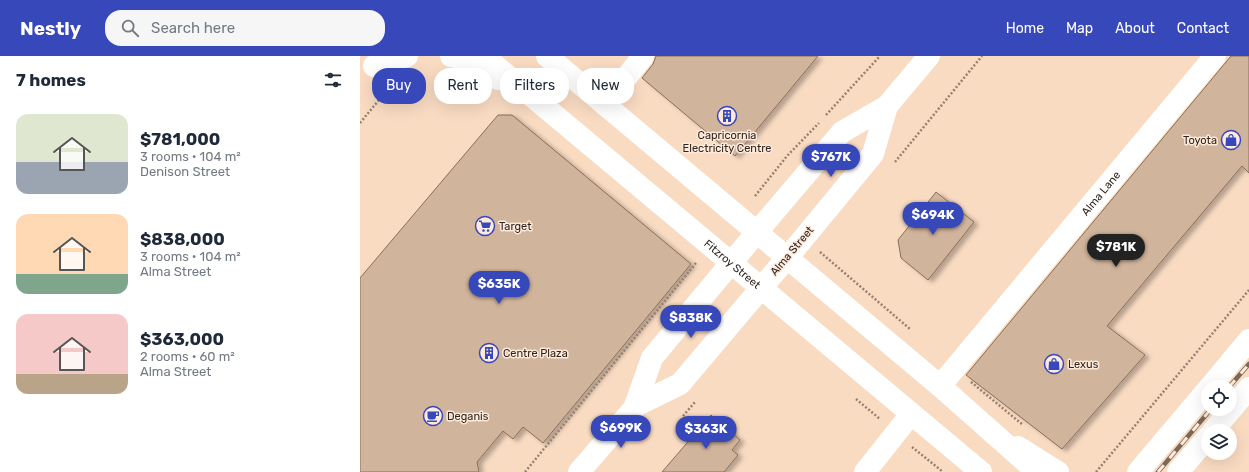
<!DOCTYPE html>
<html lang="en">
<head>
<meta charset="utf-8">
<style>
  :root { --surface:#fff; --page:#f6f6f7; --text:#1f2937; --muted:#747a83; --accent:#3748bb }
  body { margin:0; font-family:Rubik,sans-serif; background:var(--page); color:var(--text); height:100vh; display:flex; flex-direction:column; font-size:15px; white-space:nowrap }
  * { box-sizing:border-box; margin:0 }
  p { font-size:13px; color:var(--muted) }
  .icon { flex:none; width:22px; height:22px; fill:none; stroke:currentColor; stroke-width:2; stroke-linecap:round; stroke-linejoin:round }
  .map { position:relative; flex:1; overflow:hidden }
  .panel { display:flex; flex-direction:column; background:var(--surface); width:360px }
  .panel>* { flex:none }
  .guide { position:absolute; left:12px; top:12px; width:380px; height:36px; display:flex; gap:8px }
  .buttons { position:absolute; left:841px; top:324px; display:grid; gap:8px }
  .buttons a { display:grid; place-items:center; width:36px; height:36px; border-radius:50%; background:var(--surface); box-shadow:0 4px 16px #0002; font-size:20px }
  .price { position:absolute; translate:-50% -34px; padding:0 9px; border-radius:14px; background:var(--accent); color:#fff; font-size:13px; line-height:26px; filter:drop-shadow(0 1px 2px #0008) }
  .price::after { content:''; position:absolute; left:50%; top:24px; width:12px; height:9px; margin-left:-6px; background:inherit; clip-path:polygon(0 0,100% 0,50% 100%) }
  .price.on { background:#222; color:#fff }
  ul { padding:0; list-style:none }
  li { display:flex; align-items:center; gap:12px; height:100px; padding:0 16px }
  li span { display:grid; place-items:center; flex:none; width:112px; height:80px; border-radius:12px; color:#555 }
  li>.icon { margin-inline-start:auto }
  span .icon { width:48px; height:48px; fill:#fffc; stroke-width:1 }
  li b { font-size:17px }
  h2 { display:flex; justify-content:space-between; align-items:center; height:48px; padding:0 16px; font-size:17px }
  .chip { padding:0 14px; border-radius:16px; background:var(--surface); box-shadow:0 4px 16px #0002; font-size:14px; line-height:36px }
  .chip.on { background:var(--accent); color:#fff }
  header { display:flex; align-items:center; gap:24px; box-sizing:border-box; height:56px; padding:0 20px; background:var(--accent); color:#fff }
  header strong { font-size:19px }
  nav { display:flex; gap:22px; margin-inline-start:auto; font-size:14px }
  .search { width:280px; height:36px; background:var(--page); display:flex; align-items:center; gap:10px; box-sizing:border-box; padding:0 14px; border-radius:16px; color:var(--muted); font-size:15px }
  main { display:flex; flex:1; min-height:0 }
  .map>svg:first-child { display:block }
</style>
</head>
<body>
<header>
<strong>Nestly</strong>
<div class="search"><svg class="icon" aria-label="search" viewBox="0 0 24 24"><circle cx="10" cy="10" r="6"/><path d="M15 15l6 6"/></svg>Search here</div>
<nav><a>Home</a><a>Map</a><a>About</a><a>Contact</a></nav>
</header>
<main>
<section class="panel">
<h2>7 homes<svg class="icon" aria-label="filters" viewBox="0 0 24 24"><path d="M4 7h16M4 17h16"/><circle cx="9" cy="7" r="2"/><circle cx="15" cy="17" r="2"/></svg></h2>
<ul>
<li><span style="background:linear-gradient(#dfe7d0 60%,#9aa5b1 0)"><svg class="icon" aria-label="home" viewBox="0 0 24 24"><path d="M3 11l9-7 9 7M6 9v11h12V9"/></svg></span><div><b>$781,000</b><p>3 rooms · 104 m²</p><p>Denison Street</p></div></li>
<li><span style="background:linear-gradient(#ffd9b3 75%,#7fa58c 0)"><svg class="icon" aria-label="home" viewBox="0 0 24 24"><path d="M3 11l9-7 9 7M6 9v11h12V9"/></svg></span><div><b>$838,000</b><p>3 rooms · 104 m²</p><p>Alma Street</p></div></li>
<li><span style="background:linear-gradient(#f6c9c9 75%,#b9a48a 0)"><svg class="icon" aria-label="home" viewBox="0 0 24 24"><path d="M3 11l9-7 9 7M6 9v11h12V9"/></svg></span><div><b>$363,000</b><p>2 rooms · 60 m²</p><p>Alma Street</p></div></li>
</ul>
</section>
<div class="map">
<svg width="889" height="416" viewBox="0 0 889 416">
  <defs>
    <filter id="shadow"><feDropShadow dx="4.5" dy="2.5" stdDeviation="2" flood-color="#0004"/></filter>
  </defs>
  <rect width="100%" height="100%" fill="#f9dbc2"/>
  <path fill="#d1b49c" stroke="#896e58" filter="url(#shadow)" d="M296,0H458L375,100L282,22L293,8Z
    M871,0H889V117L882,110L747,270L785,299L702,393L606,319Z
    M138,59H152L331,208L183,387L163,371L153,383L143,375L117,406L119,416H0V222Z
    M576,136L614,166L568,224L541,202L538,184Z
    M351,359L380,384L372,394L378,399L364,416H302Z"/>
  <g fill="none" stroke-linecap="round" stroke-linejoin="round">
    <path stroke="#968170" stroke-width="2.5" stroke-dasharray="2 2" stroke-linecap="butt" d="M466,59L520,0
      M0,67L32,28
      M535,106L622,0
      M395,140L427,100L459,67
      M460,196L550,273
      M611,326L663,369
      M496,343L520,363
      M323,360L335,346
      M552,391L583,416
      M165,416L336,207
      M736,416L889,234"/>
    <g stroke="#fff" stroke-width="22">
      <path d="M245,49L283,0"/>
      <path d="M397,176L482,76L527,50L569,0"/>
      <path d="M428,201L513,98L527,50"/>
      <path id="s1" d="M580,330L855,0"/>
      <path d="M850,331L889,284"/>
      <path d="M275,350L292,302L371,207"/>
      <path d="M853,375L889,332"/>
      <path d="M658,391L698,416"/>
      <path d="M219,416L277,349L320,328L401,232"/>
      <path d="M505,416L551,358"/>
      <path d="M778,416L848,333"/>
      <path d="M818,416L848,381"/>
    </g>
    <g stroke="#fff" stroke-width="22">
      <path d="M91,0L100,2L138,23"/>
      <path id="s2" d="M124,0L621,416"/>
      <path d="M187,0L580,330L677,416"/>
      <path d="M14,10L47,0"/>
      <path d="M371,207L397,176"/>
      <path d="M401,232L428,201"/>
    </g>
    <defs>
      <path id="rail" d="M869,331L889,308
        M798,416L851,353"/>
    </defs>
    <use href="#rail" stroke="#7a6859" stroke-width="4.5"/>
    <use href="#rail" stroke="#fdeadc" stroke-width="3" stroke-dasharray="9" stroke-linecap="butt"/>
  </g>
  <defs>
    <symbol id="building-ring" viewBox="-11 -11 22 22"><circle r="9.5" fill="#fdeadc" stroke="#3748bb" stroke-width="1.5"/><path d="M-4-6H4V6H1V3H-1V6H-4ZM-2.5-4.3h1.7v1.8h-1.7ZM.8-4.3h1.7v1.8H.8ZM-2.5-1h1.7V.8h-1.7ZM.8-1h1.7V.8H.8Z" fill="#3748bb"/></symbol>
    <symbol id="shop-ring" viewBox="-11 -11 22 22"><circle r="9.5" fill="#fdeadc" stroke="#3748bb" stroke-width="1.5"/><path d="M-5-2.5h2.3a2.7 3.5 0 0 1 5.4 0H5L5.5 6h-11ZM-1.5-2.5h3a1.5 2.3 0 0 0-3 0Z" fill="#3748bb"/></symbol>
    <symbol id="supermarket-ring" viewBox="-11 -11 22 22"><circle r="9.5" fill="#fdeadc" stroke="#3748bb" stroke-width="1.5"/><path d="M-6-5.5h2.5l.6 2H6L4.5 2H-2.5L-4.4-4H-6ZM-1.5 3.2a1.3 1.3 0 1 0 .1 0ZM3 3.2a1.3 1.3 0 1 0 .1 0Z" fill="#3748bb"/></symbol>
    <symbol id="cafe-ring" viewBox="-11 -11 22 22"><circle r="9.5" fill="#fdeadc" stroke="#3748bb" stroke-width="1.5"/><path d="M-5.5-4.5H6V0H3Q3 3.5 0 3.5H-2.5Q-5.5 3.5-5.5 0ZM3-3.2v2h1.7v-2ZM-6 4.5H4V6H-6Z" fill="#3748bb"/></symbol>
  </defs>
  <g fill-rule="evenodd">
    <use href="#building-ring" x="356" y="49" width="22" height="22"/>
    <use href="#shop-ring" x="860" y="73" width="22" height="22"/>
    <use href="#supermarket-ring" x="114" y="159" width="22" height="22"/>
    <use href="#building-ring" x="118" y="286" width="22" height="22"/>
    <use href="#shop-ring" x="683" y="297" width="22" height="22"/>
    <use href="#cafe-ring" x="62" y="349" width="22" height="22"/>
  </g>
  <g text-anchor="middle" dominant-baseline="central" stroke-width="3" stroke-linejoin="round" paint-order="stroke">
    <g font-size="11" fill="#31251c" stroke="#fdeadc" text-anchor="start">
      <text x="367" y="79" text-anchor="middle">Capricornia<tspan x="367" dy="13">Electricity Centre</tspan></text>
      <text x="857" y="84" text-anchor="end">Toyota</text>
      <text x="139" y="170">Target</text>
      <text x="143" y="297">Centre Plaza</text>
      <text x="708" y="308">Lexus</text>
      <text x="87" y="360">Deganis</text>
    </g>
    <g font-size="11" fill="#31251c" stroke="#fdeadc">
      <text stroke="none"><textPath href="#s1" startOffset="251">Alma Lane</textPath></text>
      <text transform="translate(432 195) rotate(-50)">Alma Street</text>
      <text stroke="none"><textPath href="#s2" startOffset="324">Fitzroy Street</textPath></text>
    </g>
  </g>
</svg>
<div class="buttons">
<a><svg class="icon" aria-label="locate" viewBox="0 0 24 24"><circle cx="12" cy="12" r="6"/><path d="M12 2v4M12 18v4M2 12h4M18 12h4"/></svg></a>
<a><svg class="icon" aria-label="layers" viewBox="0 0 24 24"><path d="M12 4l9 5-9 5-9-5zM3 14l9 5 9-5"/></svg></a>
</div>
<b class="price" style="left:471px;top:122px">$767K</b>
<b class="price" style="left:573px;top:180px">$694K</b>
<b class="price on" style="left:756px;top:212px">$781K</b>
<b class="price" style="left:139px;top:249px">$635K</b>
<b class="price" style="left:331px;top:283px">$838K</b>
<b class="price" style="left:261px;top:393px">$699K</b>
<b class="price" style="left:346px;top:394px">$363K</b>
<div class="guide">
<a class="chip on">Buy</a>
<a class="chip">Rent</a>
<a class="chip">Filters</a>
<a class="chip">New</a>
</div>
</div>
</main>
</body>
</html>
